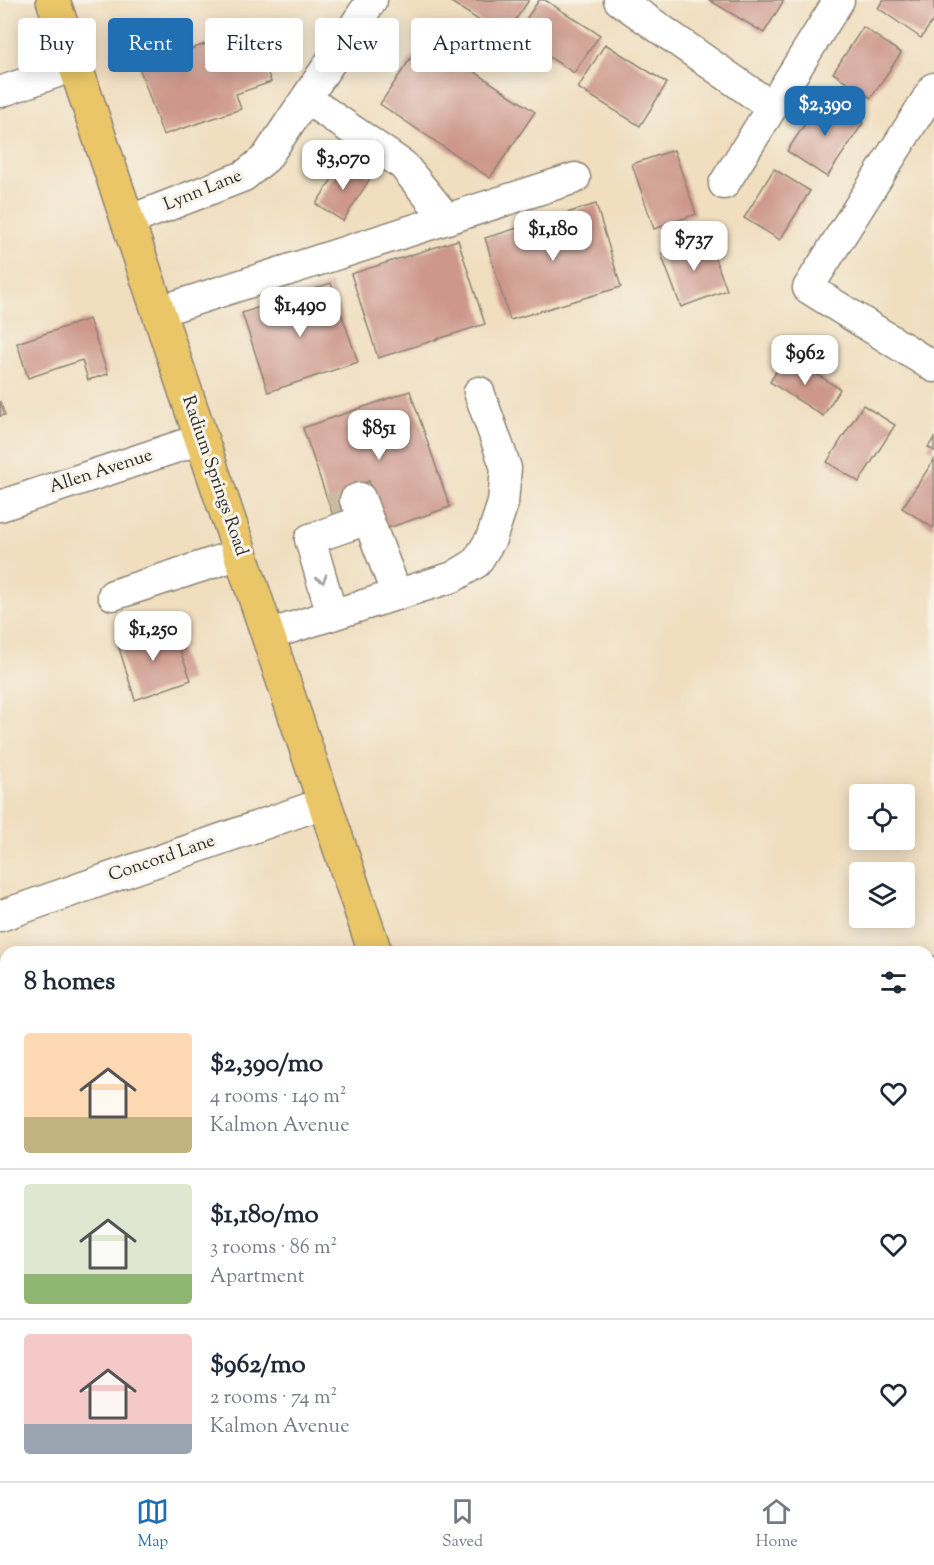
<!DOCTYPE html>
<html lang="en">
<head>
<meta charset="utf-8">
<style>
  :root { --surface:#fff; --page:#f6f6f7; --text:#1f2937; --muted:#747a83; --line:#e0e1e3; --accent:#1f6fb2 }
  body { margin:0; font-family:"Sorts Mill Goudy",serif; background:var(--page); color:var(--text); height:100vh; display:flex; flex-direction:column; font-size:22px; white-space:nowrap }
  * { box-sizing:border-box; margin:0 }
  p { font-size:20px; color:var(--muted) }
  .icon { flex:none; width:33px; height:33px; fill:none; stroke:currentColor; stroke-width:2; stroke-linecap:round; stroke-linejoin:round }
  .map { position:relative; flex:1; overflow:hidden }
  .panel { position:absolute; left:0px; top:946px; width:934px; height:536px; display:flex; flex-direction:column; background:var(--surface); border-radius:18px 18px 0 0; box-shadow:0 3px 15px #0003 }
  .panel>* { flex:none }
  .top-card { position:absolute; left:18px; top:18px; width:600px; height:54px; display:flex; gap:12px }
  .tools { position:absolute; left:849px; top:784px; display:grid; gap:12px }
  .tools a { display:grid; place-items:center; width:66px; height:66px; border-radius:6px; background:var(--surface); box-shadow:0 3px 15px #0003; font-size:30px }
  .price { position:absolute; translate:-50% -51px; padding:0 14px; border-radius:12px; background:#fff; color:#222; font-size:20px; line-height:39px; filter:drop-shadow(0 2px 3px #0008) }
  .price::after { content:''; position:absolute; left:50%; top:36px; width:18px; height:14px; margin-left:-9px; background:inherit; clip-path:polygon(0 0,100% 0,50% 100%) }
  .price.current { background:var(--accent); color:#fff }
  ul { padding:0; list-style:none }
  li { display:flex; align-items:center; gap:18px; height:150px; padding:0 24px }
  li+li { border-top:2px solid var(--line) }
  li span { display:grid; place-items:center; flex:none; width:168px; height:120px; border-radius:6px; color:#555 }
  li>.icon { margin-inline-start:auto }
  span .icon { width:72px; height:72px; fill:#fffc; stroke-width:1 }
  li b { font-size:26px }
  h2 { display:flex; justify-content:space-between; align-items:center; height:72px; padding:0 24px; font-size:26px }
  .chip { padding:0 21px; border-radius:6px; background:var(--surface); box-shadow:0 3px 15px #0003; font-size:21px; line-height:54px }
  .chip.current { background:var(--accent); color:#fff }
  .menu { display:flex; justify-content:space-around; align-items:center; height:84px; border-top:2px solid var(--line); background:var(--surface); font-size:16px; color:var(--muted) }
  .menu a { display:grid; justify-items:center; gap:3px }
  .menu .current { color:var(--accent) }
  .map>svg:first-child { display:block }
</style>
</head>
<body>
<div class="map">
<svg width="934" height="1481" viewBox="0 0 934 1481">
  <rect width="100%" height="100%" fill="#f7f3e8"/>
  <filter id="ink" filterUnits="userSpaceOnUse"><feTurbulence type="fractalNoise" baseFrequency=".0167" numOctaves="2"/><feDisplacementMap in="SourceGraphic" scale="12" xChannelSelector="R" yChannelSelector="G"/><feConvolveMatrix kernelMatrix="1 2 1 2 8 2 1 2 1" color-interpolation-filters="sRGB"/></filter>
  <filter id="wash" filterUnits="userSpaceOnUse"><feTurbulence type="fractalNoise" baseFrequency=".008" numOctaves="4" result="noise"/><feDisplacementMap in="SourceGraphic" scale="24" xChannelSelector="R" yChannelSelector="G"/><feGaussianBlur stdDeviation="1.35" result="paint"/><feColorMatrix in="noise" values="0 0 0 0 0 0 0 0 0 0 0 0 0 0 0 0 0 1.4 0 .05"/><feComposite in="paint" operator="in"/></filter>
  <g filter="url(#wash)">
    <rect width="100%" height="100%" fill="#f0debf"/>
    <g id="blocks">
      <path fill="#cd978b" d="M448,0H529L504,37Z
        M539,0H545L600,35L574,73L515,35Z
        M709,0H784L764,33Z
        M883,0H934V19L921,38L878,8Z
        M863,27L901,53L871,98L833,73Z
        M234,34L241,56L260,49L271,82L236,94L241,109L163,135L139,67Z
        M424,38L535,112L490,178L380,104Z
        M605,44L667,83L640,126L578,88Z
        M823,97L863,123L827,177L787,151Z
        M674,150L696,214L654,229L632,164Z
        M344,160L371,177L343,221L316,204Z
        M774,169L810,191L780,240L744,218Z
        M596,204L621,287L510,320L485,238Z
        M707,237L727,290L681,307L661,254Z
        M458,240L485,324L378,358L351,274Z
        M331,283L358,362L268,392L242,313Z
        M89,319L108,374L88,380L82,360L28,378L17,343Z
        M786,355L840,389L823,416L770,382Z
        M410,391L450,507L385,529L369,481L351,488L358,507L333,516L303,428Z
        M0,401L5,415L0,416Z
        M863,405L895,425L859,482L827,462Z
        M934,438V451L928,447Z
        M934,460V526L933,528L902,508Z
        M170,624L191,680L135,700L117,641Z
        M934,1026V1223L928,1225V1028Z
        M934,1225V1418L928,1404V1227Z
        M6,1385V1431L0,1415V1387Z"/>
    </g>
  </g>
  <g filter="url(#ink)">
    <use href="#blocks" fill-opacity="0" stroke="#8e8475" stroke-width="1.5"/>
    <g fill="none" stroke-linecap="round" stroke-linejoin="round">
      <path stroke="#c9baa1" stroke-width="30" stroke-dasharray="30 15" stroke-linecap="butt" d="M331,509L355,500"/>
      <defs>
        <path id="minor" d="M619,0L772,107
          M934,88L808,288L934,367
          M0,92L77,65
          M307,99L403,165L446,218
          M724,184L839,0
          M128,221L244,176L266,158L372,0
          M157,312L575,178
          M355,500L360,498L368,519
          M0,506L201,439
          M113,595L240,554
          M332,615L310,539L368,519L397,595
          M268,635L453,577L476,563L491,539L503,503L506,468L479,392
          M0,916L324,803
          M928,971L934,973
          M0,1337L6,1335
          M638,1476L640,1481
          M908,1476L909,1481"/>
        <path id="major" d="M53,0L375,952
          M546,1476L548,1481"/>
      </defs>
      <use href="#minor" stroke="#8e8475" stroke-width="33"/>
      <use href="#major" stroke="#8e8475" stroke-width="36"/>
      <use href="#minor" stroke="#fff" stroke-width="30"/>
      <use href="#major" stroke="#eac669" stroke-width="33"/>
    </g>
    <defs><path id="oneway-chevron" d="M-2-3.5L2.5 0L-2 3.5" fill="none" stroke-width="1.6" stroke-linecap="round" stroke-linejoin="round" transform="scale(1.5)"/></defs>
    <use stroke="#a0a0a0" href="#oneway-chevron" transform="translate(322 579) rotate(73)"/>
  </g>
  <g text-anchor="middle" dominant-baseline="central" stroke-width="6" stroke-linejoin="round" paint-order="stroke">
    <g font-size="18" fill="#2b2b2b" stroke="#f7f3e8">
      <text transform="translate(203 191) rotate(-22)">Lynn Lane</text>
      <text transform="translate(101 472) rotate(-18)">Allen Avenue</text>
      <text transform="translate(214 476) rotate(71)">Radium Springs Road</text>
      <text transform="translate(162 859) rotate(-19)">Concord Lane</text>
    </g>
  </g>
</svg>
<div class="tools">
<a><svg class="icon" aria-label="locate" viewBox="0 0 24 24"><circle cx="12" cy="12" r="6"/><path d="M12 2v4M12 18v4M2 12h4M18 12h4"/></svg></a>
<a><svg class="icon" aria-label="layers" viewBox="0 0 24 24"><path d="M12 4l9 5-9 5-9-5zM3 14l9 5 9-5"/></svg></a>
</div>
<b class="price current" style="left:825px;top:137px">$2,390</b>
<b class="price" style="left:343px;top:191px">$3,070</b>
<b class="price" style="left:553px;top:262px">$1,180</b>
<b class="price" style="left:694px;top:272px">$737</b>
<b class="price" style="left:300px;top:338px">$1,490</b>
<b class="price" style="left:805px;top:386px">$962</b>
<b class="price" style="left:379px;top:461px">$851</b>
<b class="price" style="left:153px;top:662px">$1,250</b>
<div class="top-card">
<a class="chip">Buy</a>
<a class="chip current">Rent</a>
<a class="chip">Filters</a>
<a class="chip">New</a>
<a class="chip">Apartment</a>
</div>
<section class="panel">
<h2>8 homes<svg class="icon" aria-label="filters" viewBox="0 0 24 24"><path d="M4 7h16M4 17h16"/><circle cx="9" cy="7" r="2"/><circle cx="15" cy="17" r="2"/></svg></h2>
<ul>
<li><span style="background:linear-gradient(#ffd9b3 70%,#c2b280 0)"><svg class="icon" aria-label="home" viewBox="0 0 24 24"><path d="M3 11l9-7 9 7M6 9v11h12V9"/></svg></span><div><b>$2,390/mo</b><p>4 rooms · 140 m²</p><p>Kalmon Avenue</p></div><svg class="icon" aria-label="heart" viewBox="0 0 24 24"><path d="M12 20l-8-8c-3-5 5-10 8-4 3-6 11-1 8 4z"/></svg></li>
<li><span style="background:linear-gradient(#dfe7d0 75%,#8fb573 0)"><svg class="icon" aria-label="home" viewBox="0 0 24 24"><path d="M3 11l9-7 9 7M6 9v11h12V9"/></svg></span><div><b>$1,180/mo</b><p>3 rooms · 86 m²</p><p>Apartment</p></div><svg class="icon" aria-label="heart" viewBox="0 0 24 24"><path d="M12 20l-8-8c-3-5 5-10 8-4 3-6 11-1 8 4z"/></svg></li>
<li><span style="background:linear-gradient(#f6c9c9 75%,#9aa5b1 0)"><svg class="icon" aria-label="home" viewBox="0 0 24 24"><path d="M3 11l9-7 9 7M6 9v11h12V9"/></svg></span><div><b>$962/mo</b><p>2 rooms · 74 m²</p><p>Kalmon Avenue</p></div><svg class="icon" aria-label="heart" viewBox="0 0 24 24"><path d="M12 20l-8-8c-3-5 5-10 8-4 3-6 11-1 8 4z"/></svg></li>
</ul>
</section>
</div>
<nav class="menu">
<a class="current"><svg class="icon" aria-label="map" viewBox="0 0 24 24"><path d="M3 6l6-2 6 2 6-2v14l-6 2-6-2-6 2zM9 4v14M15 6v14"/></svg>Map</a>
<a><svg class="icon" aria-label="saved" viewBox="0 0 24 24"><path d="M7 4h10v16l-5-4-5 4z"/></svg>Saved</a>
<a><svg class="icon" aria-label="home" viewBox="0 0 24 24"><path d="M3 11l9-7 9 7M6 9v11h12V9"/></svg>Home</a>
</nav>
</body>
</html>
